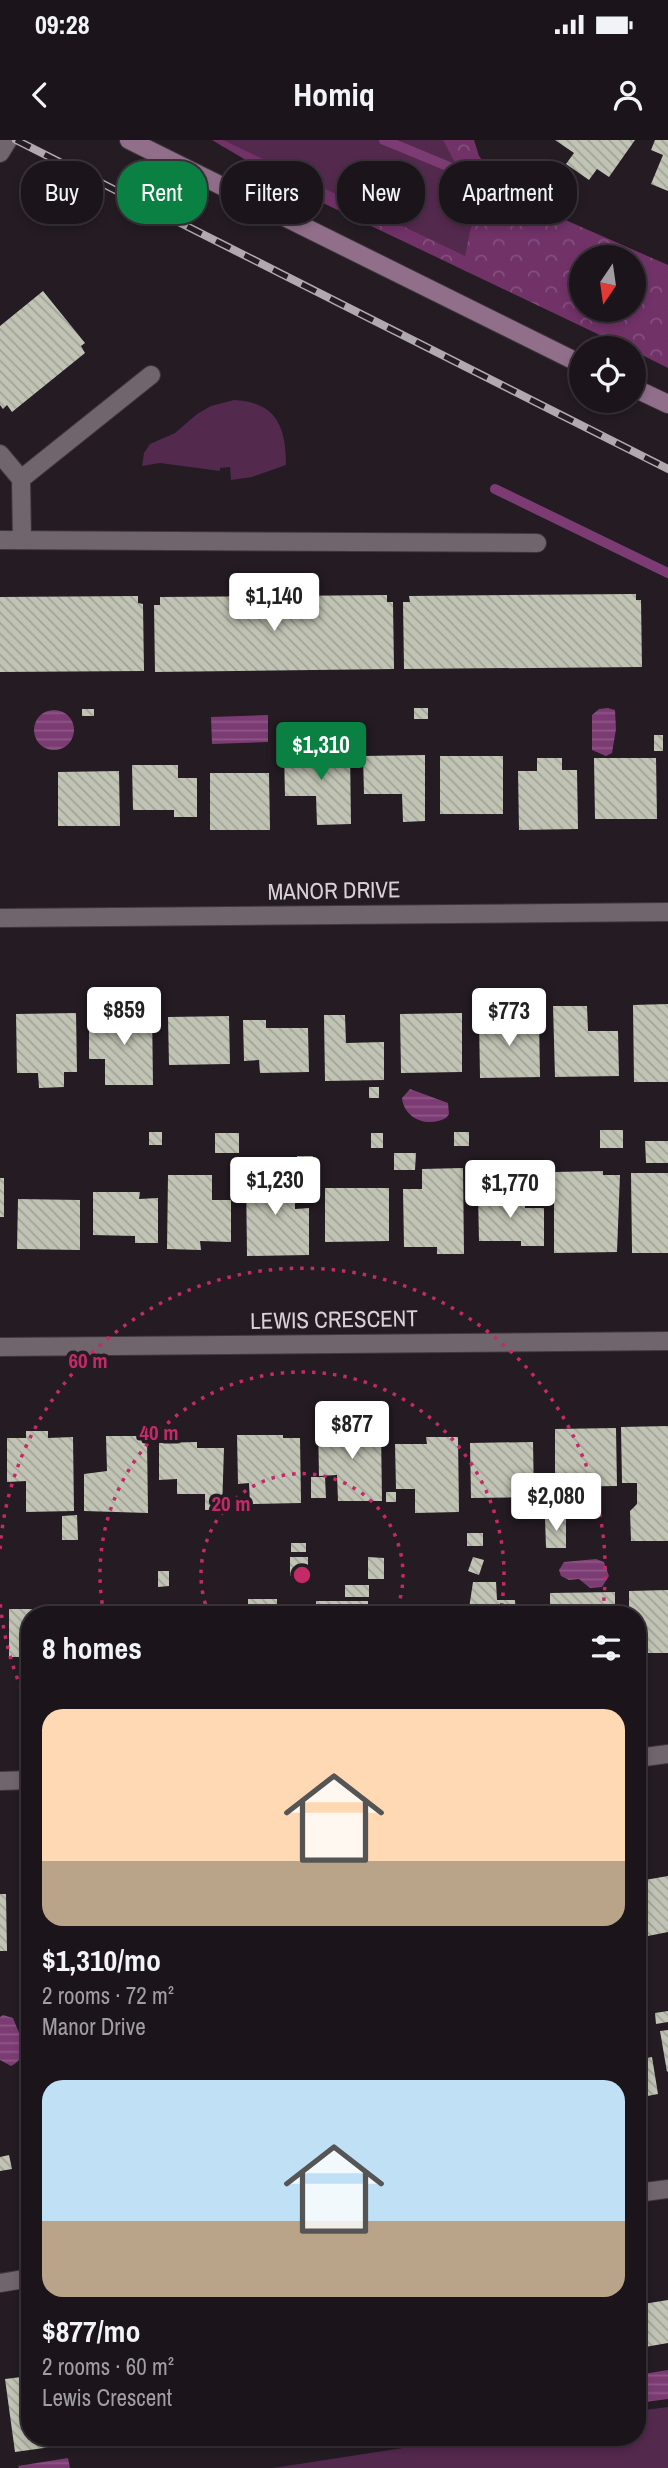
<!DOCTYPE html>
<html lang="en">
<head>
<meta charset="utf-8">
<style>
  :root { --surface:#1b141a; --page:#241d23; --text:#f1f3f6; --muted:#a09ea2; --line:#393339; --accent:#0b8043 }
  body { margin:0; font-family:"Archivo Narrow",sans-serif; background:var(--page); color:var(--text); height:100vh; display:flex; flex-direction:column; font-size:26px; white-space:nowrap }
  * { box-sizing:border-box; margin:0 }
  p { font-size:23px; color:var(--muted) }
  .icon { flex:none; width:38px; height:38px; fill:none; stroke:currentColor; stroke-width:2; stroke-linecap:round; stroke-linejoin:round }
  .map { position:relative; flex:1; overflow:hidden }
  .side { position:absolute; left:21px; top:1466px; width:625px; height:840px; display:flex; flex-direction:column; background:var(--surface); border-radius:28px; box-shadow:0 4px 10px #0003,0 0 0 2px var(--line) }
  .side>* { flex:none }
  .guide { position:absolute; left:21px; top:21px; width:626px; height:63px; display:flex; gap:14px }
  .needle { width:46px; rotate:193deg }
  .fabs { position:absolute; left:569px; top:105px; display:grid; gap:14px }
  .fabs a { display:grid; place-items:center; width:77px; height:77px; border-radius:50%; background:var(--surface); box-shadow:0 4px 10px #0003,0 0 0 2px var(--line); font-size:35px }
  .price { position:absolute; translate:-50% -60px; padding:0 16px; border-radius:7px; background:#fff; color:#222; font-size:23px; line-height:46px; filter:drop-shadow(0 2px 4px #0008) }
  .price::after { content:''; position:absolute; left:50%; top:42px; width:21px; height:16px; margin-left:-10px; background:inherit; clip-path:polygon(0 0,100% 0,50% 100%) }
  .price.current { background:var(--accent); color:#fff }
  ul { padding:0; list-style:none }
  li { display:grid; align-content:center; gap:14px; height:371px; padding:0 21px }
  li span { display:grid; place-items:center; height:217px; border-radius:21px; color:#555 }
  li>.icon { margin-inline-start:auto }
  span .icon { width:126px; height:126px; fill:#fffc; stroke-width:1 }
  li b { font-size:30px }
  h2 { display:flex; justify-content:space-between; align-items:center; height:84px; padding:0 21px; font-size:30px }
  .pill { padding:0 24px; border-radius:28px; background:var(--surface); box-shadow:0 4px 10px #0003,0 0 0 2px var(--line); font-size:24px; line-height:63px }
  .pill.current { background:var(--accent); color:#fff }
  .status { display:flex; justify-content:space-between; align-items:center; height:49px; padding:0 35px; background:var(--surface); direction:ltr }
  .status svg { height:19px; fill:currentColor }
  header { display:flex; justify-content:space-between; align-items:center; height:91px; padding:0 21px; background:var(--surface); font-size:32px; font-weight:700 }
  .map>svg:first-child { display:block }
</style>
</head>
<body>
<div class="status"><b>09:28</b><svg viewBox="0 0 49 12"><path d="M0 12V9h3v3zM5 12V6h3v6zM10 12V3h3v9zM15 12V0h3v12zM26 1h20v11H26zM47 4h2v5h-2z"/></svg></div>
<header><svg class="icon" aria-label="back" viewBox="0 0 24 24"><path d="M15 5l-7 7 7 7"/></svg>Homiq<svg class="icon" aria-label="person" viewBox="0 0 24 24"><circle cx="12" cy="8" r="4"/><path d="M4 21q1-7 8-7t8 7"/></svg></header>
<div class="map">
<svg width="668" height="2328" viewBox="0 0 668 2328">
  <defs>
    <pattern id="forest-crowns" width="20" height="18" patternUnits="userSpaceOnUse" patternTransform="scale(1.75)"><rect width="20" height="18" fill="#713268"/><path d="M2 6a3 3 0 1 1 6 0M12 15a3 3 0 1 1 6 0" fill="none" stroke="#844f7d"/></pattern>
    <pattern id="water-rules" width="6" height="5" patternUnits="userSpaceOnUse" patternTransform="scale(1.75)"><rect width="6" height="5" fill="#7c3c73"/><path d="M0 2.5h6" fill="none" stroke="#8e5786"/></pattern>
    <pattern id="building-back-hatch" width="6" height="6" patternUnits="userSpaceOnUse" patternTransform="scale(1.75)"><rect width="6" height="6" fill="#c1c4b4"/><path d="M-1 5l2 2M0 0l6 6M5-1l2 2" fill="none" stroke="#a1a397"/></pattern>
  </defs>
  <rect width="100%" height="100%" fill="#241b23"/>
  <path fill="url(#forest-crowns)" fill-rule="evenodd" d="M212,0H474L479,16L513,57L668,125V228L634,211V208H627L302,53ZM581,117H634V170H581Z"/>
  <path fill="#54294e" d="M223,0H443L476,62L465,116Z
    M234,260C276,262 286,286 286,325L252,337L231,340L230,327L220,328V331L160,323L142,326L144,313L150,304L175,293L197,274L211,266Z
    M668,2267V2328H273L468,2298H637V2271Z"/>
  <path fill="url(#water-rules)" d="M608,568L615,570L616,589L612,613L606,616L592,610V575L599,569Z
    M34 590a20 20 0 1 1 40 0a20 20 0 1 1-40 0Z
    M268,575V602L212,604L211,577Z
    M410,949L448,963L449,974L446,978C428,988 404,979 402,958Z
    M596,1419L604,1422L609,1436L602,1447L590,1448L579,1439L569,1440L561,1436L559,1430L564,1422Z
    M3,1875L13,1878C20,1897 33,1914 11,1926L0,1920V1877Z
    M668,2230V2259L637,2263V2235Z
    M340,2298H385L381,2301L352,2305L340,2301Z
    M68,2318L70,2328H19L18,2326Z"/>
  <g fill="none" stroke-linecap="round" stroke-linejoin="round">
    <path stroke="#7c3c73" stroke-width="10" d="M384,0L452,28L482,81
      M495,349L668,433"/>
  </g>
  <path fill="url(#building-back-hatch)" d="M555,0H635L609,37L597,29L589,40L566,24L574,13Z
    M655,0H668V51L651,44L663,15L651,10Z
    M43,151L85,203L81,206L85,213L12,272L7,265L3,269L0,265V186Z
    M631,454H636V460H641L642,527L404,529L403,462H410L409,456Z
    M387,455V462H393L394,529L155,532L154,465H160V457Z
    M138,456V463L143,464L144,531L0,532V457Z
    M414,568H428V579H414Z
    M82,569H94V576H82Z
    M654,595H663V611H654Z
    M350,610L351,684L317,685L316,656H285L284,611Z
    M425,615V681L403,682L402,654H364L363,616Z
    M440,616H503V674H440Z
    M537,618H562V630H577L578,689L519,690L518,631H537Z
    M594,618H656L657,679H595Z
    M132,625H178V638H197V677H174V670H133Z
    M119,631L120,686H58V632Z
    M210,633H269L270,690H210Z
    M668,864V942H634L633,865Z
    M553,866H587L588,891H618L619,936L555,937Z
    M152,869L153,945H105V919H89V879H114L113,870Z
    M76,873L77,932H64V947L39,948L38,933H17L16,874Z
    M462,873V932L401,933L400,874Z
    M324,875H345L346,903L384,902V940L325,941Z
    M229,876L230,924L169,925L168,877Z
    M539,878L540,937L480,938L479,879Z
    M243,880H266V888H308L309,932L260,933L259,920L244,921Z
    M369,947H379V958H369Z
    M600,990H623V1008H600Z
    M149,992H162V1005H149Z
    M454,992H469V1006H454Z
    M215,993H239V1013H215Z
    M371,993H383V1008H371Z
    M645,1001H668V1023H646Z
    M394,1013H416L415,1030H394Z
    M297,1016H313V1030H297Z
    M463,1028L464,1114H437V1107H404L403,1049H422V1029Z
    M603,1031V1035H620L617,1112L554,1113V1032Z
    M295,1033V1069L309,1068V1115L247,1116L246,1034Z
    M631,1033H668V1113H632Z
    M168,1035H212V1060H231V1102L200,1101L201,1110L167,1109Z
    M0,1038H4V1077H0Z
    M325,1048H389V1101L325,1102Z
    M93,1052H140L139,1059L158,1058V1103H135V1096L93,1095Z
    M525,1054V1068H544V1106H521V1101H479L478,1055Z
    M18,1059L80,1060V1110L17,1109Z
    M359,1283V1290H381L382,1361H338L337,1335L319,1336L318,1284Z
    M668,1286V1401H631L630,1371L637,1364V1343H622L621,1287Z
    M616,1288L617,1346L555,1347V1289Z
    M26,1291H48V1298L73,1297L74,1371L26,1372V1341L7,1342V1298H26Z
    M237,1295H283V1298H300L301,1363L250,1364L249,1343L238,1344Z
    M106,1296H147L148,1373L84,1371V1334L107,1331Z
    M426,1297H458L459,1372L415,1373V1349H396L395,1304H427Z
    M197,1302V1308H224L222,1370H205V1354H177V1339L159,1340V1303Z
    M533,1302L534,1357L471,1358L470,1303Z
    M311,1337H325L326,1358H311Z
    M386,1352H396V1362H386Z
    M77,1375L78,1400H62V1376Z
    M566,1377V1408H546L545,1378Z
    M467,1393H483V1406H467Z
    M291,1403H306V1412H291Z
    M290,1417H308V1436H290Z
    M368,1417L384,1418V1439H368Z
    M473,1417L484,1420L479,1435L468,1431Z
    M158,1431H169V1446L158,1447Z
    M473,1442H496L497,1460H515L516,1475H468Z
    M345,1445H369V1457H345Z
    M668,1450V1513H637V1475H629V1451Z
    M615,1452V1475H550V1453Z
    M248,1459H277V1470H300V1475H240V1470H248Z
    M316,1461H368V1475H316Z
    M456,1464V1475H394V1465Z
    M9,1469H73L72,1475H30V1517H9Z
    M668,1736V1792L648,1796L639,1741Z
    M23,1752H30V1836H24Z
    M0,1754H6L7,1811H0Z
    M668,1871V1882L656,1884L655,1873Z
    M668,1890V1931L667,1932L660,1891Z
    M652,1917L658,1954L637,1958V1920Z
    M9,2015L12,2029L0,2031V2017Z
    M668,2160V2203L645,2207L647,2225L637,2226V2165Z
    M30,2236V2298H79L80,2303L15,2312L5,2239Z"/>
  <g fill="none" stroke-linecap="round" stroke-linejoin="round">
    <defs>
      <path id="service" d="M0,314L21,339
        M0,400L537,403
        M22,400L21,339L151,235"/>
      <path id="minor" d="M0,778L668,772
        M0,1207L668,1201
        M637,1618L668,1614
        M0,1641L30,1640
        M637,2053L668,2049
        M0,2143L30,2138"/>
      <path id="tertiary" d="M0,13L8,0"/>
      <path id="secondary" d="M129,0L581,224
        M634,248L668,264"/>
    </defs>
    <use href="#service" stroke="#3e373c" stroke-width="20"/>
    <use href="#minor" stroke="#3e373c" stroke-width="20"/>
    <use href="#tertiary" stroke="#3e373c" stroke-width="20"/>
    <use href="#secondary" stroke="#3e373c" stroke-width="20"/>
    <use href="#service" stroke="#70646d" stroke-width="18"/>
    <use href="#minor" stroke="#70646d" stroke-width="18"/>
    <use href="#tertiary" stroke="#70646d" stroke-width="18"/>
    <use href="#secondary" stroke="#916f8b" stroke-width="18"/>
    <defs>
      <path id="rail" d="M16,0L668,329"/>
    </defs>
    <use href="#rail" stroke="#b0a9ae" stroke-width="8"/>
    <use href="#rail" stroke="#241b23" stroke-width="5" stroke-dasharray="16" stroke-linecap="butt"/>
  </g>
  <g fill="none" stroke="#c42a67" stroke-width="3.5" stroke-dasharray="3.5 7">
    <path d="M209 1474A101 101 0 1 1 395 1474"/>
    <path d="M104 1474A202 202 0 1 1 500 1474"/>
    <path d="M30 1568A303 303 0 0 1 0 1461M0 1409A303 303 0 1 1 602 1475"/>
  </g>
  <g text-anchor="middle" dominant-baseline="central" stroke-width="7" stroke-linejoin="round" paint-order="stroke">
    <g font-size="23" fill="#d8d1d6" stroke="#241b23">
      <text transform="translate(334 750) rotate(-1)">MANOR DRIVE</text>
      <text transform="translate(334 1179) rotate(-1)">LEWIS CRESCENT</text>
    </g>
  </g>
  <circle cx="302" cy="1435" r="10" fill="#c42a67" stroke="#241b23" stroke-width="3.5"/>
  <g font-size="21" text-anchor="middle" font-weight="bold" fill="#c42a67" stroke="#241b23" stroke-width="7" stroke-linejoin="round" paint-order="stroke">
    <text x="88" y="1228">60 m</text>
    <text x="159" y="1300">40 m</text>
    <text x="231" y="1371">20 m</text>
  </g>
</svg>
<div class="fabs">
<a><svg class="needle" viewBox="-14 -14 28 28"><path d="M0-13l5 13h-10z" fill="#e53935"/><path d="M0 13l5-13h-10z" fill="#a09ea2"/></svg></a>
<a><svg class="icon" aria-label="locate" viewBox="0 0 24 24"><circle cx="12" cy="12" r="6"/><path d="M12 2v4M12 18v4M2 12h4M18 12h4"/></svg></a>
</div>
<b class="price" style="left:274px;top:493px">$1,140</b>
<b class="price current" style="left:321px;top:642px">$1,310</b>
<b class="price" style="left:124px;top:907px">$859</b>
<b class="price" style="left:509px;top:908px">$773</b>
<b class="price" style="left:275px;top:1077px">$1,230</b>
<b class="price" style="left:510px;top:1080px">$1,770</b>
<b class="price" style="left:352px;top:1321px">$877</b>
<b class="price" style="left:556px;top:1393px">$2,080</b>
<div class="guide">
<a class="pill">Buy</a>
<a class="pill current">Rent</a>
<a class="pill">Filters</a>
<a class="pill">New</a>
<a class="pill">Apartment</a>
</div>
<section class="side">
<h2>8 homes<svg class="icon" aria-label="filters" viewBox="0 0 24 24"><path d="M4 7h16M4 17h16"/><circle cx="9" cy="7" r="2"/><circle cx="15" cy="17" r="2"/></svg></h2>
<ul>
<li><span style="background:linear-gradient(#ffd9b3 70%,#b9a48a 0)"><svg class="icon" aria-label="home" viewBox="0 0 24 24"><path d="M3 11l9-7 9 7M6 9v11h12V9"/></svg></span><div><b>$1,310/mo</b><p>2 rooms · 72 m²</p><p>Manor Drive</p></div></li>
<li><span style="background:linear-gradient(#bfe0f5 65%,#b9a48a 0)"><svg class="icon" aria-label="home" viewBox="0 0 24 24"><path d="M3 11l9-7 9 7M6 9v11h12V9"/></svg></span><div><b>$877/mo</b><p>2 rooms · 60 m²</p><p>Lewis Crescent</p></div></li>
</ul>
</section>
</div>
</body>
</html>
